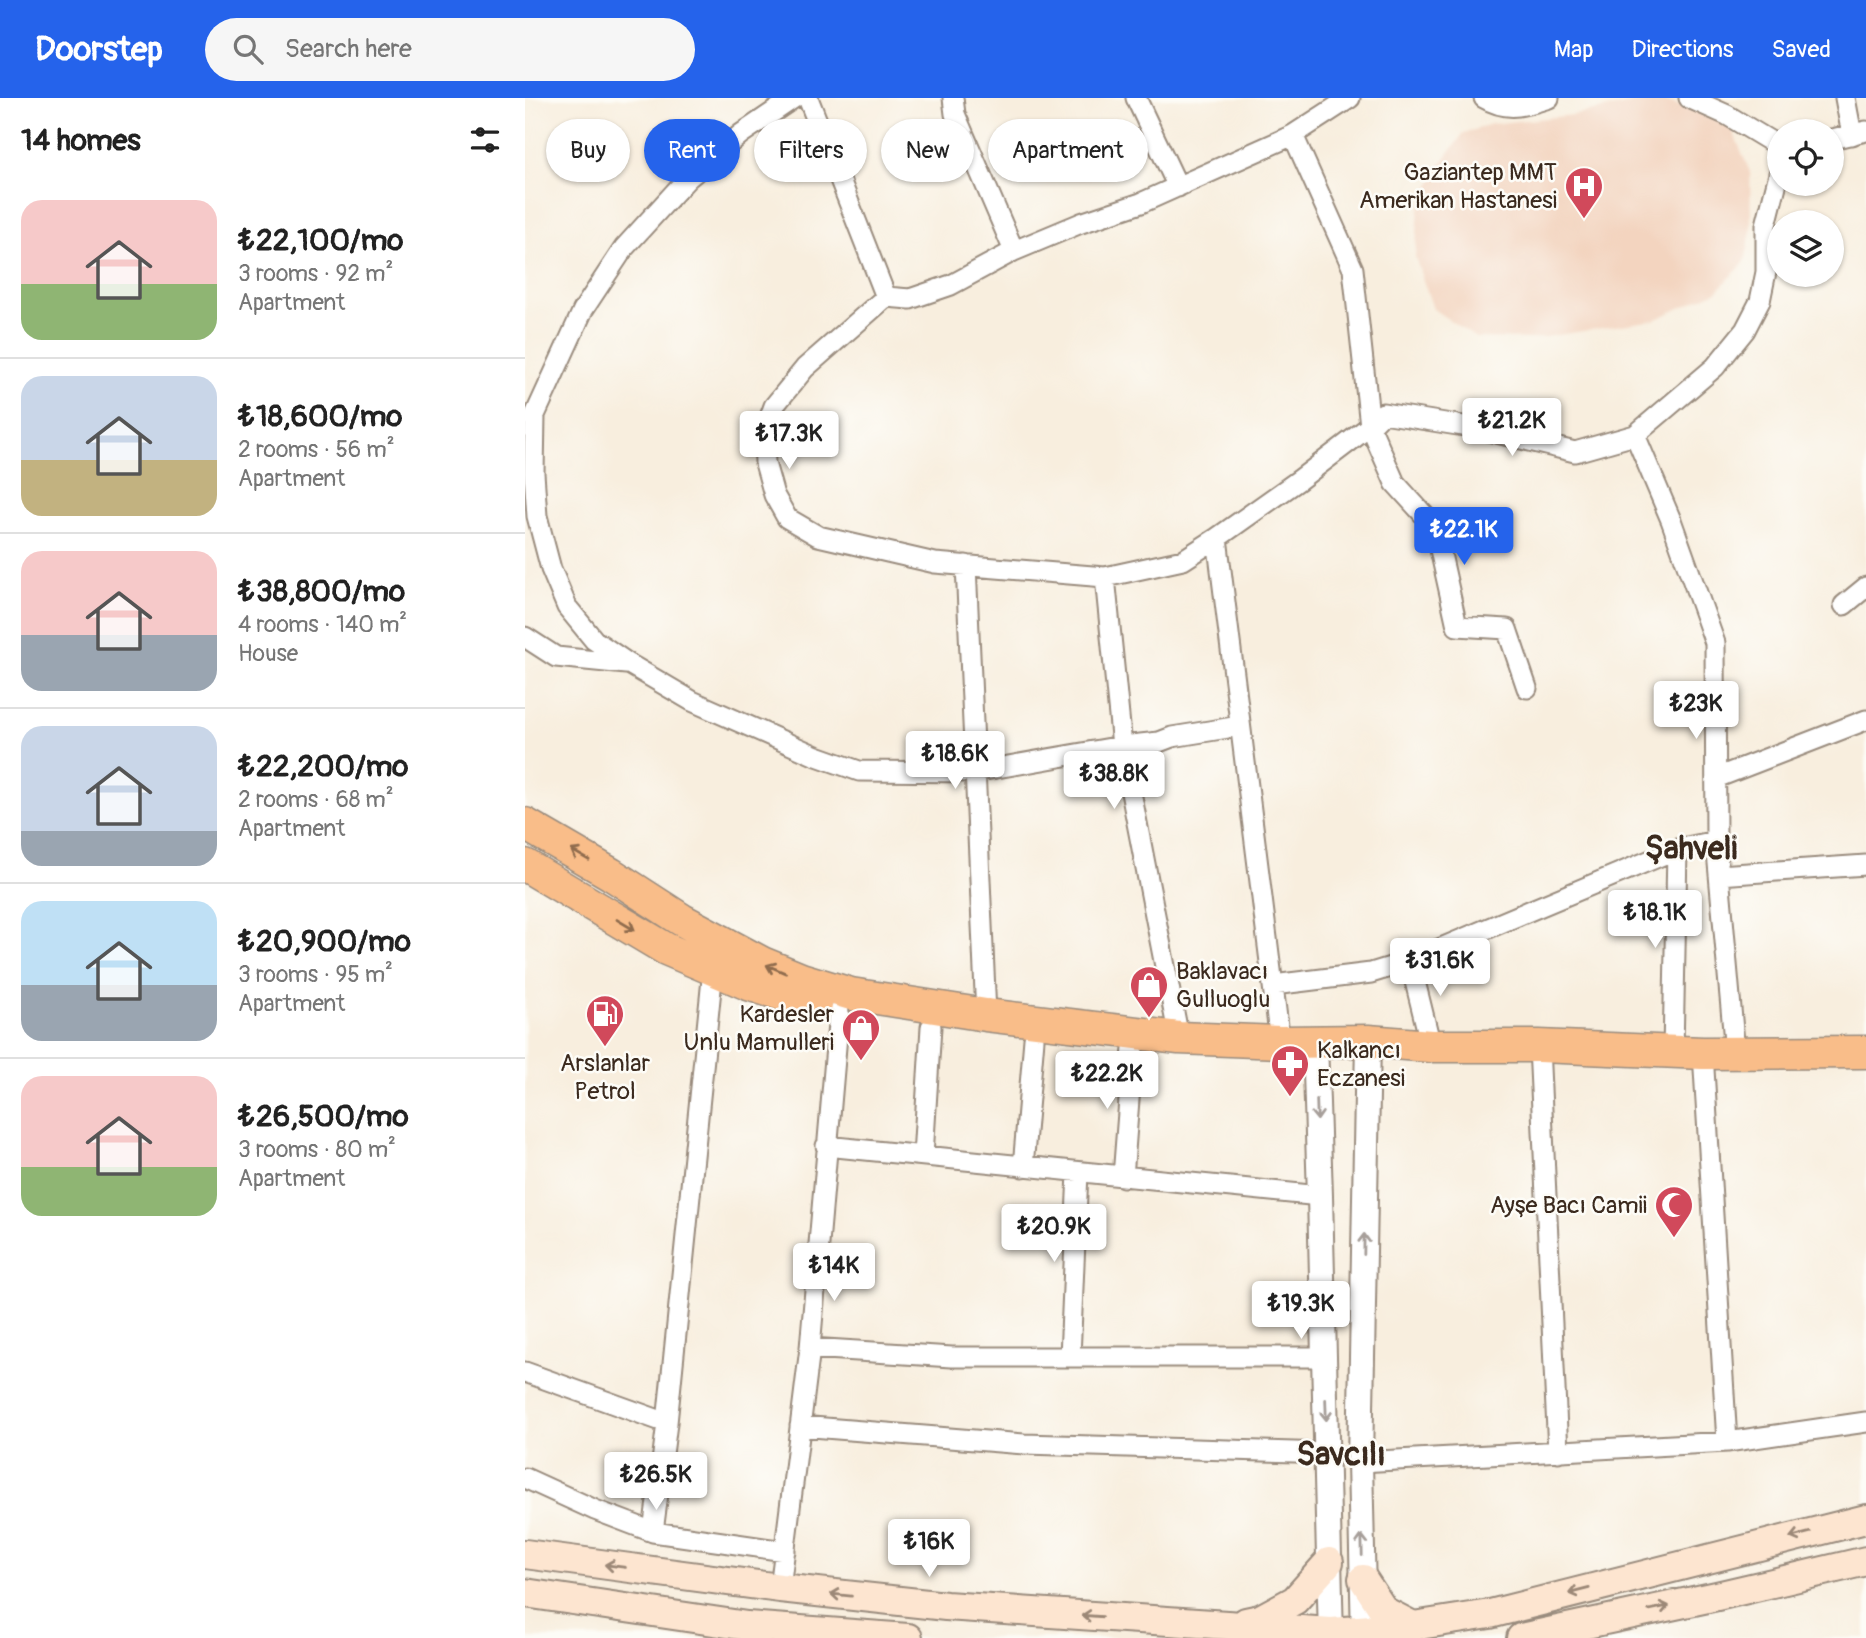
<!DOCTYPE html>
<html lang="en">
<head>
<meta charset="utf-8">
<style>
  :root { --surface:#fff; --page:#f6f6f6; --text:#222; --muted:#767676; --line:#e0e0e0; --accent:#2563eb }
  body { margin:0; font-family:Pangolin,sans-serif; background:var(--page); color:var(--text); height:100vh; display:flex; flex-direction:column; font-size:26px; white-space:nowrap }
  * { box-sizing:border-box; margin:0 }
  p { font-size:23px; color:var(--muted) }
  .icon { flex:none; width:38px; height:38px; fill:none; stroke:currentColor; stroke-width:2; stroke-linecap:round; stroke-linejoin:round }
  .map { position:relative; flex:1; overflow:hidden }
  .drawer { display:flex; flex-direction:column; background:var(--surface); width:525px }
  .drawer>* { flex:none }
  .guide { position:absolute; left:21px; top:21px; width:665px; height:63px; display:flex; gap:14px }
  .tools { position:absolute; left:1242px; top:21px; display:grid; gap:14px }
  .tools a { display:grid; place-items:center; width:77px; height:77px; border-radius:50%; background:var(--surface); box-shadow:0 2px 5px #0004; font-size:35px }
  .price { position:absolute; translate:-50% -60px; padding:0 16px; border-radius:7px; background:#fff; color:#222; font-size:23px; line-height:46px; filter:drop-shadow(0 2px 4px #0008) }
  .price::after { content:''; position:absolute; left:50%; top:42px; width:21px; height:16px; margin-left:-10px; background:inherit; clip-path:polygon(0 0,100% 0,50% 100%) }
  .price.on { background:var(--accent); color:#fff }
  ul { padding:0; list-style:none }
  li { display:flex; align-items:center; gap:21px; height:175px; padding:0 21px }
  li+li { border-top:2px solid var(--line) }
  li span { display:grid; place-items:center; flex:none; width:196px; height:140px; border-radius:21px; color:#555 }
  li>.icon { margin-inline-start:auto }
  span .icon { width:84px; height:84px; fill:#fffc; stroke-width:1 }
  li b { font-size:30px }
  h2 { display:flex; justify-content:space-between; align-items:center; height:84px; padding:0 21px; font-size:30px }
  .pill { padding:0 24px; border-radius:32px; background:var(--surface); box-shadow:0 2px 5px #0004; font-size:24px; line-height:63px }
  .pill.on { background:var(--accent); color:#fff }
  header { display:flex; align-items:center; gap:42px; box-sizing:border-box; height:98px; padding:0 35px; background:var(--accent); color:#fff }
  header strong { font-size:33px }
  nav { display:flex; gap:38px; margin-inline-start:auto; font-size:24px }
  .search { width:490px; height:63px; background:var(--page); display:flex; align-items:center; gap:18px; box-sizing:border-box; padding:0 24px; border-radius:38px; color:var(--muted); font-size:26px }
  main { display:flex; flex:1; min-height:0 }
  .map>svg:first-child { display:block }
</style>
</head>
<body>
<header>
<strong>Doorstep</strong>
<div class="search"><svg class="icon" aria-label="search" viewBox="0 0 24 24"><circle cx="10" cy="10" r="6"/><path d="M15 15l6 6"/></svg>Search here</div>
<nav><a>Map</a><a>Directions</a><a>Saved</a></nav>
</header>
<main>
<section class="drawer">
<h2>14 homes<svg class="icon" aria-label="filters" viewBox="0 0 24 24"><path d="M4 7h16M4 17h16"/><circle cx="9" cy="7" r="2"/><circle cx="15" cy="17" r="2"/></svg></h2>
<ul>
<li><span style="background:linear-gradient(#f6c9c9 60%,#8fb573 0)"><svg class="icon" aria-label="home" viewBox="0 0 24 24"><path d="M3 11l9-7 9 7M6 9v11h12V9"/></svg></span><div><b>₺22,100/mo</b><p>3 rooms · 92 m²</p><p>Apartment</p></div></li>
<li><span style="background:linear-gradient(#c9d6e8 60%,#c2b280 0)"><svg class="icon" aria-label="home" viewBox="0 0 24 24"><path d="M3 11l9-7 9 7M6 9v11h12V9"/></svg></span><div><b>₺18,600/mo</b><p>2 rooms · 56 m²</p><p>Apartment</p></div></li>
<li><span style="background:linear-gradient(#f6c9c9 60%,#9aa5b1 0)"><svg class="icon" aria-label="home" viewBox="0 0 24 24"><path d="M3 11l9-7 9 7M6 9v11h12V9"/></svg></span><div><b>₺38,800/mo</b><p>4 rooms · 140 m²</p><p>House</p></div></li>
<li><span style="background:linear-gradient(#c9d6e8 75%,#9aa5b1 0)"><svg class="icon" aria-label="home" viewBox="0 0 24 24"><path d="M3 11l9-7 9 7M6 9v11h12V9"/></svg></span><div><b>₺22,200/mo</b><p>2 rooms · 68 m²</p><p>Apartment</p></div></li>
<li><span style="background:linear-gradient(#bfe0f5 60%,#9aa5b1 0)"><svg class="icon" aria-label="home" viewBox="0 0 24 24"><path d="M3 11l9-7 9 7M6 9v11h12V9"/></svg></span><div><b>₺20,900/mo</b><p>3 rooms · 95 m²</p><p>Apartment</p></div></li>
<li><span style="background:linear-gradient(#f6c9c9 65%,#8fb573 0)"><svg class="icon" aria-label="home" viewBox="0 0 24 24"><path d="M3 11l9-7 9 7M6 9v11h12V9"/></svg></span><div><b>₺26,500/mo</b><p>3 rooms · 80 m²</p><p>Apartment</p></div></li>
</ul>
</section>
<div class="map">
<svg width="1341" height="1540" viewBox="0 0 1341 1540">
  <rect width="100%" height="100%" fill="#fdfcf7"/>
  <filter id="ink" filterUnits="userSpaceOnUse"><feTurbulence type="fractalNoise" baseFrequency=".0143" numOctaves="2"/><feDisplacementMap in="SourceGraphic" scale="14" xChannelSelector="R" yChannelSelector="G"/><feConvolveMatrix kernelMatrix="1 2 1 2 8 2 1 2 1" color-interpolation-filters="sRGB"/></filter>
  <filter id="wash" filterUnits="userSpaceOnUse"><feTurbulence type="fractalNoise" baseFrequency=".00686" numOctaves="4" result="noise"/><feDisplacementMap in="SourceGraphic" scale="28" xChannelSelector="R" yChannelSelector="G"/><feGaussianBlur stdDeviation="1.57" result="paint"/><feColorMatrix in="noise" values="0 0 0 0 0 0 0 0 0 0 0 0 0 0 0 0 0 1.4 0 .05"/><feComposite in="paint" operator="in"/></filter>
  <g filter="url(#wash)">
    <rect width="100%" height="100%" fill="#f8eede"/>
    <path fill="#f3d4bf" d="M1131,1L1166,10L1206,29L1225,74L1226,132L1220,164L1192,193L1129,222L1007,241L951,240L908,211L890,159L894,111L915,67L938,36L966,26L1048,17Z"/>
  </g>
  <g filter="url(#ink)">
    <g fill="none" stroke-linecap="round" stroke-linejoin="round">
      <defs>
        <path id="minor" d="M269,0L216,36L162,81L99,150L58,212L10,317L9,375L12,418L26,471L42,509L69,542L104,566L167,603L289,657L334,673L449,674L597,648L634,644L647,639L715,628
          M283,0L361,199
          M428,0L430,16L489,153
          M611,0L653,89
          M959,0C983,14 999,8 1024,0
          M1164,0L1202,17L1255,49
          M1320,0L1327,37
          M768,37L828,171L845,328L774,382L692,440L658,462L580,479L410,465L293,438L262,420L249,397L240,365L239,335L249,308L280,270L361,199L385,201L426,187L489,153L556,125L616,105L768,37L825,0
          M1307,41L1341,33
          M1110,337L1146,422L1190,545L1191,743L1210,955
          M692,440L755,944
          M441,467L461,917
          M580,479L597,648L654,940
          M1319,507L1341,489
          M0,539L31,559L101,566
          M1002,590L982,531L932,528L910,429L870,385L845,328L858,315L951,330L1050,354L1110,337L1190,269L1220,232L1235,203L1241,174V127L1255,72
          M1191,680L1341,622
          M1194,777L1341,767
          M885,863L906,948
          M748,887L846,875L885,863L1152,751L1191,743
          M1014,948L1033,1354
          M1148,954L1152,751
          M1178,955L1202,1344
          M301,1048L795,1098
          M398,1058L406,929
          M498,1069L509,941
          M598,1079L608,950
          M285,1250L427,1259H799
          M545,1259L553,1074
          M0,1274L142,1325
          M275,1328L499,1346L802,1355
          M835,1364L1202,1344L1341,1324
          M0,1380L70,1412L128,1434L260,1453
          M128,1434L142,1325L188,871
          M255,1490L285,1250L314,914"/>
        <path id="tertiary" d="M790,943L795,1098L806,1540
          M839,1540L835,1364L843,943"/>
        <path id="secondary" d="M0,1456L255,1490L421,1508L806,1534L888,1528L965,1516L1341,1421
          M838,1481L859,1513L888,1528
          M0,1495L222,1528L383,1540
          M721,1524L735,1521L770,1502L804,1464
          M996,1540L1192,1498L1341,1463"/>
        <path id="primary" d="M0,726L86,776L157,822L237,865L276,881L326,896L461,917L654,940L755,944L843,943L906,948H1014L1178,955L1341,954
          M0,767L141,851L223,886L291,907"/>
      </defs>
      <use href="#minor" stroke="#9a8c7e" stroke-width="23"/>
      <use href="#tertiary" stroke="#9a8c7e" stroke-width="28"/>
      <use href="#secondary" stroke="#9a8c7e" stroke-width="32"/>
      <use href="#primary" stroke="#9a8c7e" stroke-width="35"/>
      <use href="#minor" stroke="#fff" stroke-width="19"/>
      <use href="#tertiary" stroke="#fff" stroke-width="24"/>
      <use href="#secondary" stroke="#fde5d0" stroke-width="28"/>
      <use href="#primary" stroke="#f9bd89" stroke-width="32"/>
    </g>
    <defs><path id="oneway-shaft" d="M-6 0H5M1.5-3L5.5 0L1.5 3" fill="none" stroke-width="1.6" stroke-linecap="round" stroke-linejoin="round" transform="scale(1.75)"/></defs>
    <g stroke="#906c4e">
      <use href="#oneway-shaft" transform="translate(55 757) rotate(-150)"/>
      <use href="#oneway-shaft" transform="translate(101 827) rotate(31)"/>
      <use href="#oneway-shaft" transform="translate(251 871) rotate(-157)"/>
    </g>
    <g stroke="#a79f9a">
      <use href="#oneway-shaft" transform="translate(792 1012) rotate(88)"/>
      <use href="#oneway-shaft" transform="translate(839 1146) rotate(-89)"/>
      <use href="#oneway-shaft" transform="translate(801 1312) rotate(88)"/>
      <use href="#oneway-shaft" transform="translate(837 1447) rotate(-91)"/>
    </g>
    <g stroke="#9c8877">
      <use href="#oneway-shaft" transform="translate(1275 1437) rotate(166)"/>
      <use href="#oneway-shaft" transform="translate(90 1468) rotate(-172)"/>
      <use href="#oneway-shaft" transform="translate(1054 1493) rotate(166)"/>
      <use href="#oneway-shaft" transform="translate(316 1497) rotate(-174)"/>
      <use href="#oneway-shaft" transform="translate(1134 1510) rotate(-12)"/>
      <use href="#oneway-shaft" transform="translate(567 1518) rotate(-176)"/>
    </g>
  </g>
  <defs>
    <symbol id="hospital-pin" viewBox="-11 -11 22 30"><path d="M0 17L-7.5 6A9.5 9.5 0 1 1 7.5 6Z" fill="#d1495b" stroke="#fdfcf7"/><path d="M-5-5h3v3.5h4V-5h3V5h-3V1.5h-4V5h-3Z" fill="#fff"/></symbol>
    <symbol id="shop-pin" viewBox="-11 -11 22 30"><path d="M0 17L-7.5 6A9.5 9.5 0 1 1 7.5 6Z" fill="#d1495b" stroke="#fdfcf7"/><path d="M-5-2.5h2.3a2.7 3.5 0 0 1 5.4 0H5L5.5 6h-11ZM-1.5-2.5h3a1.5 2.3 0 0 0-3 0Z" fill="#fff"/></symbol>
    <symbol id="fuel-pin" viewBox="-11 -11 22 30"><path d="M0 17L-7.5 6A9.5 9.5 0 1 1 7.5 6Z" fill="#d1495b" stroke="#fdfcf7"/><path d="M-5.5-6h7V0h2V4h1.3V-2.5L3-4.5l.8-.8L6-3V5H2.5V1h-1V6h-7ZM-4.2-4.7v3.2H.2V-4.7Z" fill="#fff"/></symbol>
    <symbol id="pharmacy-pin" viewBox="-11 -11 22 30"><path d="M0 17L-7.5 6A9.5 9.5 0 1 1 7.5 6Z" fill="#d1495b" stroke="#fdfcf7"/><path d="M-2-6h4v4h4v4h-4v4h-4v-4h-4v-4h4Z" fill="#fff"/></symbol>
    <symbol id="mosque-pin" viewBox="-11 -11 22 30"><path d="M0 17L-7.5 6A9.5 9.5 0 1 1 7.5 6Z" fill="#d1495b" stroke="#fdfcf7"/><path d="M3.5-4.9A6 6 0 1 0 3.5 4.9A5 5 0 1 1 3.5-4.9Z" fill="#fff"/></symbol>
  </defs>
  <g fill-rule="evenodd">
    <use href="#hospital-pin" x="1037" y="66" width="44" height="60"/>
    <use href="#shop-pin" x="602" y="865" width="44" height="60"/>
    <use href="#fuel-pin" x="58" y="894" width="44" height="60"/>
    <use href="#shop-pin" x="314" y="908" width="44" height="60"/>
    <use href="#pharmacy-pin" x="743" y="944" width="44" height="60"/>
    <use href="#mosque-pin" x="1127" y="1085" width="44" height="60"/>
  </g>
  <g text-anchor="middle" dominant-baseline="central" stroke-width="5" stroke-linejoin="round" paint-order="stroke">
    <g font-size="24" fill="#3b2a1e" stroke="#fdfcf7" text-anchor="end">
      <text x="1032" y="74">Gaziantep MMT<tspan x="1032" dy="28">Amerikan Hastanesi</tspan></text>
      <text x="651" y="873" text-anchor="start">Baklavacı<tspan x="651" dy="28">Gulluoglu</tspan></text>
      <text x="309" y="916">Kardesler<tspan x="309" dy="28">Unlu Mamulleri</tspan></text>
      <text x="792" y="952" text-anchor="start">Kalkancı<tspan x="792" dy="28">Eczanesi</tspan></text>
      <text x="80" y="965" text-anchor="middle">Arslanlar<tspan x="80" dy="28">Petrol</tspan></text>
      <text x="1122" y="1107">Ayşe Bacı Camii</text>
    </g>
    <g font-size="32" font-weight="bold" fill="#3b2a1e" stroke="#fdfcf7">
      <text x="1166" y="751">Şahveli</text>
      <text x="816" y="1357">Savcılı</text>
    </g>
  </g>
</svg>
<div class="tools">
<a><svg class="icon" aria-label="locate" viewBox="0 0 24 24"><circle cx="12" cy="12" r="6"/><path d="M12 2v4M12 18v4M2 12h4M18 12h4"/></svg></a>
<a><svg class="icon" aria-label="layers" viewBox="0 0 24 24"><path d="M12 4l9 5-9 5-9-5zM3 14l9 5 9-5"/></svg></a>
</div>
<b class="price" style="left:987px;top:360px">₺21.2K</b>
<b class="price" style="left:264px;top:373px">₺17.3K</b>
<b class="price on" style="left:939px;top:469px">₺22.1K</b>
<b class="price" style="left:1171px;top:643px">₺23K</b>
<b class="price" style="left:430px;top:693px">₺18.6K</b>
<b class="price" style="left:589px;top:713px">₺38.8K</b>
<b class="price" style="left:1130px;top:852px">₺18.1K</b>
<b class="price" style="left:915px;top:900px">₺31.6K</b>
<b class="price" style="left:582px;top:1013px">₺22.2K</b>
<b class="price" style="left:529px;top:1166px">₺20.9K</b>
<b class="price" style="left:309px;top:1205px">₺14K</b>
<b class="price" style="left:776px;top:1243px">₺19.3K</b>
<b class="price" style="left:131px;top:1414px">₺26.5K</b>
<b class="price" style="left:404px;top:1481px">₺16K</b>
<div class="guide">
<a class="pill">Buy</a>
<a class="pill on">Rent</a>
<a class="pill">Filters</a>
<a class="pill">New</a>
<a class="pill">Apartment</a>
</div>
</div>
</main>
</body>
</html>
